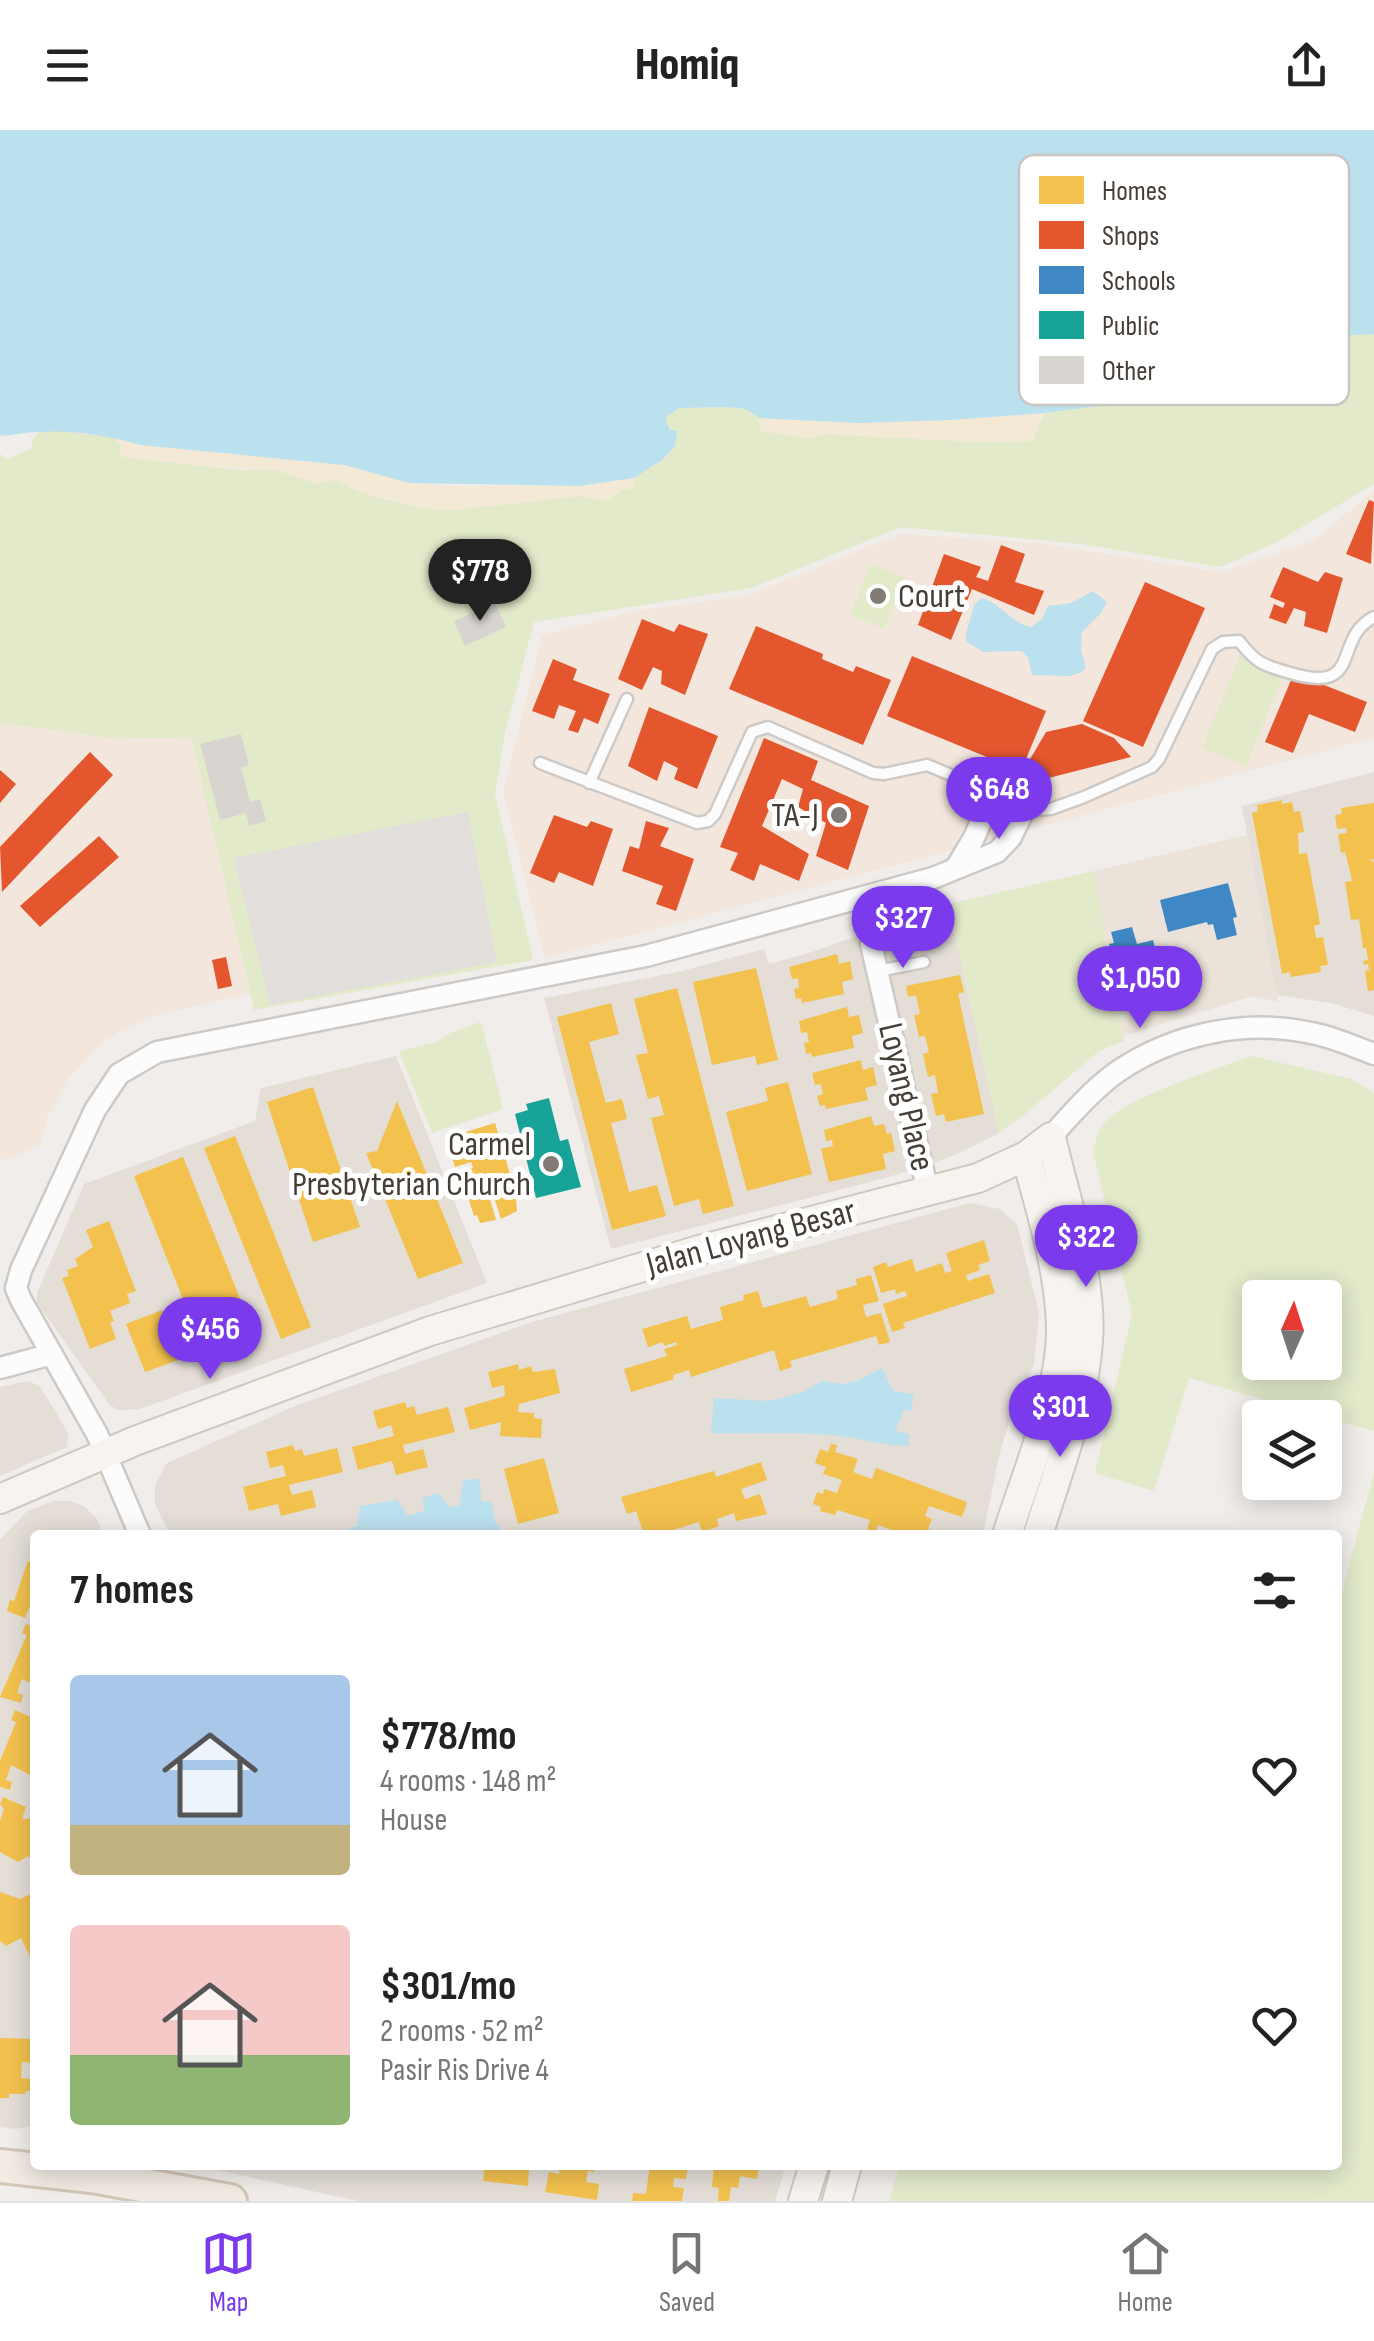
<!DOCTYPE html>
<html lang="en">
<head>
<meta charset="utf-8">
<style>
  :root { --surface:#fff; --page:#f2f2f2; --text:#222; --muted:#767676; --line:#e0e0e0; --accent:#7c3aed }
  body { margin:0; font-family:"Sofia Sans Condensed",sans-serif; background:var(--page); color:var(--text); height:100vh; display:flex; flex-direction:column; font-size:38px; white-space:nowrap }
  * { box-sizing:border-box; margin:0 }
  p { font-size:32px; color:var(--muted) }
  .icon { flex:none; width:55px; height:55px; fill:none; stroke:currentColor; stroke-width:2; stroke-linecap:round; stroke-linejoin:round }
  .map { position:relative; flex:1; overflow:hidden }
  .side { position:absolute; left:30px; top:1400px; width:1312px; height:640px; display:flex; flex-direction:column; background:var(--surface); border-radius:10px; box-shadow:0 5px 25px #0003 }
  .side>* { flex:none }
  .needle { width:65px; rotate:3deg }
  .controls { position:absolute; left:1242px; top:1150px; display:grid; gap:20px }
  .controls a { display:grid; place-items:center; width:100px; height:100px; border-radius:10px; background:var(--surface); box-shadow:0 5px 25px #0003; font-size:50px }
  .price { position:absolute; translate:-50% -85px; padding:0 22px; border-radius:35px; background:var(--accent); color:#fff; font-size:32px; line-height:65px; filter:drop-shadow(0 2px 5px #0008) }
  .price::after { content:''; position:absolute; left:50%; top:60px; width:30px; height:22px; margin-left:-15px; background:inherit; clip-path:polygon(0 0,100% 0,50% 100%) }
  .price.current { background:#222; color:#fff }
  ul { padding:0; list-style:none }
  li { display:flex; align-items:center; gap:30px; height:250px; padding:0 40px }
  li span { display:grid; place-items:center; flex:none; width:280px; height:200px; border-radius:10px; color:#555 }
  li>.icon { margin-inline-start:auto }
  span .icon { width:120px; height:120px; fill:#fffc; stroke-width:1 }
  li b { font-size:42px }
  h2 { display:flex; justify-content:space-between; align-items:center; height:120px; padding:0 40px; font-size:42px }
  header { display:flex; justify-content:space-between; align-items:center; height:130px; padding:0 40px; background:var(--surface); font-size:45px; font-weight:800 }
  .menu { display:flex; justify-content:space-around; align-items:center; height:140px; border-top:2px solid var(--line); background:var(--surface); font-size:28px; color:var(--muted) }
  .menu a { display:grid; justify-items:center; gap:5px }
  .menu .current { color:var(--accent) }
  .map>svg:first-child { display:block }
</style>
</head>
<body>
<header><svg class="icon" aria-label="menu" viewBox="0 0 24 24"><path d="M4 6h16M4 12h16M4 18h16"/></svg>Homiq<svg class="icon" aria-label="share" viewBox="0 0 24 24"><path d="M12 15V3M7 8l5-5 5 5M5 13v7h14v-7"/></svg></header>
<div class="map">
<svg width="1374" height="2071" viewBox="0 0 1374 2071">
  <rect width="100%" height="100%" fill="#f0edea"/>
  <path fill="#e4ded7" d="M1374,642V886L1331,873L1276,865L1242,676Z
    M948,774L999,1003L953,1026L889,1047L611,1119L544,868L678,842L764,819L769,834L812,822Z
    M396,926L487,1153L140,1279L117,1280L109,1274L37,1173V1163L84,1054L255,991L261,958Z
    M970,1073L1000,1079L1017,1094L1039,1183L1034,1234L1014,1277L1000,1322L983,1405H170L155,1374V1355L167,1333L295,1276L532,1192Z
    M28,1251L40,1256L68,1303L67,1317L0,1346V1257Z
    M53,1371H69L85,1377L97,1389L104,1405H35V1995L16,1999L0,1997V1410L27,1381Z
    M194,2035H786L775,2071H358Z"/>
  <path fill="#f3e7dd" d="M1374,361V608L545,828L503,662L542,505L636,481L749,465L900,404L1039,413L1220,442L1313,411Z
    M0,593L117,609L191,606L250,864L153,886L120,901L98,916L68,949L46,990L41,1016L0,1031Z"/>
  <path fill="#ebe3d9" d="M1247,705L1278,872L1253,866L1123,906L1094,741Z"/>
  <path fill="#e2eaca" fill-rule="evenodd" d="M1374,204V354L1275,413L1220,437L1081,414L901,397L751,458L534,492L505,603L495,664L533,830L254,880L191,607L117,609L0,593V324L8,329L32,318V310L41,299L114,307L120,314V326L131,328L240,340L273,339L318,354L335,350L358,361L419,378L452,380L580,366L606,371L622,360L633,358L634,348L662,330L671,300L665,288L679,278L726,277L746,279L759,288L761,301L811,308L823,304L980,312L1032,311L1045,283L1196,263L1262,209Z
    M871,434L905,447L884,499L850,485Z
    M1240,525L1284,543L1246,636L1202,618Z
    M1094,741L1124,911L1099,921L1024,985L999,1003L948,774Z
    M481,892L503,979L432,1003L399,921L437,912L452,902Z
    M1252,926L1351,949L1374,963V1301L1189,1248L1154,1361L1095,1343L1132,1184L1093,1022C1096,1011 1097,1001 1105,992C1127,967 1217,939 1252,926ZM1260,1168H1325V1232H1260Z
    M1374,1342V2071H889L899,2035H1338V1477Z"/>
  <path fill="#f4e9d5" d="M1044,283L1033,311L980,312L823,304L811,308L760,301L759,288C855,292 949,291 1044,283Z
    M114,307L140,315L344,335L409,353L450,356H580L634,348V358L622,360L606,371L580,366L452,380L419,378L389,368L381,369L335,350L318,354L273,339L208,337L120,326V314Z"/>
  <path fill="#e2dedb" d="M468,682L497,832L270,875L234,728Z"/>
  <path fill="#bbe0ee" d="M0,0H1374V204L1262,209L1195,264L1045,283L951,290L859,293L759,288L746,279L726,277L679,278L665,288L670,300L677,301L675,316L662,330L634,348L580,356L409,353L344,335L140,315C96,302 51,297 5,306L0,305Z
    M1093,461L1107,472L1101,483L1082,502L1081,520L1086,537L1082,542L1070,546L1032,545L1028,528L1022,521L983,522L966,511C965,502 972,486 974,475L982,468C1001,474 1013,494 1031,497L1042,489L1048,476L1071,473Z
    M882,1238L893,1261L913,1264L912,1281L904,1280L895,1301L909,1304V1316C881,1316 857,1307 830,1305C790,1301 751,1305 711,1303L714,1268L771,1271L803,1262L822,1251L844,1254L859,1250Z
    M480,1349L481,1371L492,1372L495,1392L506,1405H331L357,1396L360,1376L397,1370L408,1386L424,1381L423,1368L439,1363L448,1377L459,1376L463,1350Z"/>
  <path fill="#f2c14e" d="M1282,670V674L1292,672L1294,682L1300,681L1304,702L1298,703L1299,724L1307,723L1320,794L1314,796L1316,808L1323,807L1328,835L1320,836L1321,842L1291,847L1290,842L1282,844L1252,683L1258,681L1257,675Z
    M1374,673V729L1369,730L1374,732V860L1368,861L1365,841L1369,840L1368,834L1364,835L1363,831L1368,830L1366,818H1363L1359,789L1351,790L1345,752L1352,751L1350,741L1345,722L1341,723L1338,704L1347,703L1346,698L1337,699L1335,685L1342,684L1341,678Z
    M918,796L922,820L903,824L898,800Z
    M837,824L839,834L850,831L853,849L842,852L844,864L802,873L801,868L796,869L794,859L799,858L798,848L792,849L789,837Z
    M756,838L778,930L757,935L755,926L712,935L693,852Z
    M960,845L964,862L958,864L984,984L946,992L944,984L936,986L931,964L938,963L935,945L928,947L923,924L929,922L925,906L919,907L914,885L920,884L916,865L908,867L906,856Z
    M677,858L734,1076L703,1084L699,1069L674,1076L651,988L664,985L659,966L648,969L636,925L648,923L634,869Z
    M611,873L619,904L589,912L606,973L622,969L627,989L611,993L629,1062L657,1055L666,1086L612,1100L557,887Z
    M847,877L849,887L859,885L863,903L852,906L854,918L812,927L811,923L806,924L804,913L809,912L807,902L801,903L799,891Z
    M861,930L863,940L873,937L877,955L865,958L868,970L826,979L825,975L820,976L817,966L823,964L821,954L815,955L812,943Z
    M788,952L812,1044L747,1061L726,982L768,971L765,958Z
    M313,957L360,1097L313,1112L267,972Z
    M397,971L463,1133L418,1149L366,1023L377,1021Z
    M871,986L874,996L884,994L887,1004L891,1003L895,1021L883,1024L886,1039L829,1052L821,1019L833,1016L832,1010L826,1011L824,1000Z
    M495,993L515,1061L517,1081L501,1089L494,1067L490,1069L496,1090L480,1093L477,1085L474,1086L466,1061L486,1055L485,1052H469L466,1042L468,1038H473L471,1032L455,1037L446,1008Z
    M235,1006L311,1197L281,1209L204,1018Z
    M183,1027L256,1208L206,1227L134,1046Z
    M109,1091L136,1161L127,1164L130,1173L110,1181L114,1191L110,1192L116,1209L90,1219L62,1148L69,1146L67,1140L78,1136L75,1129L93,1117L86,1100Z
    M984,1110L990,1131L978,1135L980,1140L966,1145L968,1151L989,1144L995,1163L903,1193L905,1198L892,1202L883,1174L907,1166L905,1161L896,1164L895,1159L881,1163L873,1137L886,1132L888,1137L912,1129L916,1142L942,1133L945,1143L952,1141L946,1123Z
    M871,1145L879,1171L863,1175L866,1187L881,1183L890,1212L879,1215L876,1206L790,1231L792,1237L780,1241L774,1220L691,1247L689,1240L673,1245L674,1249L631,1262L624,1239L667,1226L664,1219L677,1215L676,1212L664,1216L663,1212L648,1217L642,1199L687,1186L691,1199L723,1190L720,1177L744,1170L743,1165L758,1161L763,1178L806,1166L810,1177L838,1169L836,1161L857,1155L856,1149Z
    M162,1180L181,1229L145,1242L126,1194Z
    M518,1234L519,1240L531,1236L533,1242L555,1239L560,1263L519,1274L518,1282L534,1283V1288L542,1289L541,1308L500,1306L501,1292L470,1300L464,1278L505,1266L504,1255L492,1258L488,1242Z
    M405,1272L407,1278L414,1276L417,1285L448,1277L455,1302L403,1315L405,1324L423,1319L428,1337L396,1345L392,1331L358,1340L352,1317L394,1306L391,1295L378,1299L373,1281Z
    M831,1314L837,1315L835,1322L858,1329L853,1342L872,1349L876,1338L967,1372L962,1387L929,1376L925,1386L932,1389L928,1399L943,1405H906L878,1395L876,1402L867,1399L870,1390L837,1380L835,1385L820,1381L821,1377L813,1374L817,1362L823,1364L824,1359L837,1363L842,1350L823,1344L826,1337L815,1333L820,1319L828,1322Z
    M293,1315L295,1321L302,1319L304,1326L337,1318L343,1342L289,1355L292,1365L312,1360L316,1377L281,1386L278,1374L249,1381L243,1357L286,1346L283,1335L270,1338L266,1322Z
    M544,1328L559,1383L518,1394L504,1339Z
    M761,1332L767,1350L741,1359L745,1369L760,1364L767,1384L736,1391L734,1383L717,1389L719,1396L702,1402L699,1392L670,1401L671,1405H644L636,1381L627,1384L621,1367L714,1341L716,1347Z
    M35,1423V1473L32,1471L25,1488L7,1481L10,1470L14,1471L28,1431L31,1432Z
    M26,1494L35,1498V1555L22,1549L17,1563L23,1565L21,1573L0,1567L27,1505L22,1503Z
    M15,1580L35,1589V1642L30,1645L11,1635L6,1650L12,1652L10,1660L0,1657V1631L16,1592L11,1590Z
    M3,1667L26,1677L22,1689L35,1688V1733L28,1726L18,1732L0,1722V1691L4,1679L0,1674Z
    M0,1762L20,1769L35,1762V1827L31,1829L21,1808L6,1816L0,1811Z
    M0,1908L35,1909L33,1933L22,1932L21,1948L32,1949V1961H26L25,1964H9V1968H0Z
    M485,2035H525L524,2039L529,2040L528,2056L483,2051Z
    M560,2035H595L594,2042L588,2041L586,2052L599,2054L597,2070L545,2062L549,2042L559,2044Z
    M650,2035H688L686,2049L674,2048L673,2057L684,2058L682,2071H632L633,2063L646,2064Z
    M714,2035H759L757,2049L740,2046L738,2058L731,2057L729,2071H718L719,2058L712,2057Z"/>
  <path fill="#e4572e" d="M1369,370L1374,372L1371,434L1346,424Z
    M1001,415L1025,424L1015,452L1044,461L1034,485L972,459L951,510L918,495L944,424L981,437L976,447L988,451Z
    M1283,437L1318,452L1325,442L1343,448L1327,503L1304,496L1306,482L1294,478L1286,494L1269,488L1274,474L1283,478L1285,473L1270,467Z
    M1145,452L1205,478L1143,617L1083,591Z
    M642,489L674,502L679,494L708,504L685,565L661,554L662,541L653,537L642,560L618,549Z
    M756,496L823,524L822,529L853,542L856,536L891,550L863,615L729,559Z
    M912,526L1046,581L1021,641L887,586Z
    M553,529L577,539L573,550L610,564L598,594L584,588L578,603L568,600L576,581L559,575L554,589L532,581Z
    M1294,543L1367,572L1355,602L1309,584L1293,623L1265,612Z
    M649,577L718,606L697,659L674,649L678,638L664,631L657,651L628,636Z
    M1082,594L1114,608L1131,627L1025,654L1029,631L1046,602Z
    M764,608L818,631L811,650L869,676L848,740L816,726L826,693L798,677L803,659L782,649L762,696L809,724L799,751L760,734L754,751L730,740L738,723L720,717Z
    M90,622L113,645L2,762L0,717Z
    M0,640L16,654L0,673Z
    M554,685L587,697L591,691L613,699L593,756L559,742L554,753L530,743Z
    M646,691L669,698L660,716L694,729L676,781L656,774L663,756L622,741L630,716L639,719Z
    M99,706L119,727L40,797L20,776Z
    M226,827L232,856L218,859L212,830Z"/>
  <path fill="#3f88c5" d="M1228,753L1237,787L1233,788L1237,805L1217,810L1213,794L1208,795L1207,792L1168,802L1160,770Z
    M1132,797L1137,814L1153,810L1159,833L1116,843L1109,814L1114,813L1111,802Z"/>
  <path fill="#17a398" d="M549,968L560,1011L568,1009L581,1057L536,1068L515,984L528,980L526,974Z"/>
  <path fill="#d8d5d1" d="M495,473L506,497L465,516L454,491Z
    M241,604L249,635L241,637L250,672L260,669L266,691L249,696L246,683L220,690L200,614Z"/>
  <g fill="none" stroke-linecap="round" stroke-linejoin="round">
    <defs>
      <path id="lane" d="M540,633L697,693L708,691L715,684L752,602L768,597L873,643L884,644L927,635L1035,680L1051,679L1084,667L1152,637L1159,629L1212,519L1223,512L1239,511C1257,534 1263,535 1290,543C1365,565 1331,509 1374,487
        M589,653L627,569
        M878,841L924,832"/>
      <path id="street" d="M957,736L974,708L992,664
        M871,814L928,1062
        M1051,1007C1070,985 1093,959 1117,942C1174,903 1248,888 1316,904C1335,908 1355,917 1374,924
        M0,1238L52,1224
        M140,1405L97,1304L21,1170L16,1158L21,1140L95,980L119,944L157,922L646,826L933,748L997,722L1011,707L1025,678"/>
      <path id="secondary" d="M0,1369L135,1311L430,1201L699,1120L978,1048L1026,1026L1051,1007C1065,1070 1093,1147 1088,1211C1084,1276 1057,1343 1038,1405
        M1007,1405C1026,1345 1062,1260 1061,1198C1060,1141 1041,1081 1026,1026
        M803,2071L814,2035
        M837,2071L847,2035"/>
      <path id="primary" d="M0,2036L92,2046L230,2071"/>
    </defs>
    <use href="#lane" stroke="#cdc9c6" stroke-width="15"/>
    <use href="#street" stroke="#cdc9c6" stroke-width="25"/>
    <use href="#secondary" stroke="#d0c9c1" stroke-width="32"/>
    <use href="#primary" stroke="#d2c6b7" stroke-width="38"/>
    <use href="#lane" stroke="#fdfcfc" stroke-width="10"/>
    <use href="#street" stroke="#fdfcfc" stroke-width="20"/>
    <use href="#secondary" stroke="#f7f4ef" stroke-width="28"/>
    <use href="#primary" stroke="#f1ebe3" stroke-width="32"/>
  </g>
  <g fill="#827b75" stroke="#fff" stroke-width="4">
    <circle cx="878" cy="466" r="10"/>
    <circle cx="839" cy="685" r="10"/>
    <circle cx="551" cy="1034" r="10"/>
  </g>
  <g text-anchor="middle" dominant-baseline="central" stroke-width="10" stroke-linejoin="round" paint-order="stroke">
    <g font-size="35" fill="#463e36" stroke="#fff" text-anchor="end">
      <text x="898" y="466" text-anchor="start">Court</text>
      <text x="819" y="685">TA-J</text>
      <text x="531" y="1014">Carmel<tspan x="531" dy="40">Presbyterian Church</tspan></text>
    </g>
    <g font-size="35" fill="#463e36" stroke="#fff">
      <text transform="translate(906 967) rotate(77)">Loyang Place</text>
      <text transform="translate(751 1108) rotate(-15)">Jalan Loyang Besar</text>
    </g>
  </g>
  <rect x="1019" y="25" width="330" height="250" rx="15" fill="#fff" stroke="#c8c5c3" stroke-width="2.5"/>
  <rect x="1039" y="46" width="45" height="28" fill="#f2c14e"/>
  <rect x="1039" y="91" width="45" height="28" fill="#e4572e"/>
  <rect x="1039" y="136" width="45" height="28" fill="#3f88c5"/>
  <rect x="1039" y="181" width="45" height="28" fill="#17a398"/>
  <rect x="1039" y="226" width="45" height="28" fill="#d8d5d1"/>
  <g font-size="28" fill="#463e36">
    <text x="1102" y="70">Homes</text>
    <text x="1102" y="115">Shops</text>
    <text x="1102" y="160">Schools</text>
    <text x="1102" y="205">Public</text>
    <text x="1102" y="250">Other</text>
  </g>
</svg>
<div class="controls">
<a><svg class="needle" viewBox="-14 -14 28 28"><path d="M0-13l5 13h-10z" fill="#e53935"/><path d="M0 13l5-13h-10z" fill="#767676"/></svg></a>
<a><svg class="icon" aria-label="layers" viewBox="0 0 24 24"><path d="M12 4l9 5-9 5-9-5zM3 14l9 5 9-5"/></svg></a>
</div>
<b class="price current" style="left:480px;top:494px">$778</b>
<b class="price" style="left:999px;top:712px">$648</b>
<b class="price" style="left:903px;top:841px">$327</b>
<b class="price" style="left:1140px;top:901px">$1,050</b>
<b class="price" style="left:1086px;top:1160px">$322</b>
<b class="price" style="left:210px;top:1252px">$456</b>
<b class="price" style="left:1060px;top:1330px">$301</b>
<section class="side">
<h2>7 homes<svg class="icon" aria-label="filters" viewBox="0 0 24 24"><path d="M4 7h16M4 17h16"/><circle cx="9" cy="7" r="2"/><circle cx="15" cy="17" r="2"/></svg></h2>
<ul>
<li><span style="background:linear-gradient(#a9c7e8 75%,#c2b280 0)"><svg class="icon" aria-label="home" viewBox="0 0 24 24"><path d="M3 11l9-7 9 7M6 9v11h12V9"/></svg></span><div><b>$778/mo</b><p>4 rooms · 148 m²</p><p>House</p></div><svg class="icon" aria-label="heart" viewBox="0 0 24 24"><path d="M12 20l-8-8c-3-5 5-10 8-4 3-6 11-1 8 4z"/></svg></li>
<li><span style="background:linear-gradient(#f6c9c9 65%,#8fb573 0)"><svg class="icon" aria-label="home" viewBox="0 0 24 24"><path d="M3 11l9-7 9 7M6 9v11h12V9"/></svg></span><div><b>$301/mo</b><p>2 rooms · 52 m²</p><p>Pasir Ris Drive 4</p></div><svg class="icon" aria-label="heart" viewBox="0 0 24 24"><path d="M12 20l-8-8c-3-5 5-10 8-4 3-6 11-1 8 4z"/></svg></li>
</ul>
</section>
</div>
<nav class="menu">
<a class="current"><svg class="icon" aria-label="map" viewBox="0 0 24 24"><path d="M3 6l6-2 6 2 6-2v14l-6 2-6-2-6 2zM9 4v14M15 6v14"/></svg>Map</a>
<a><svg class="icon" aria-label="saved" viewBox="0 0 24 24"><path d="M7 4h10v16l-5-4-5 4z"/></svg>Saved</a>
<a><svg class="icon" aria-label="home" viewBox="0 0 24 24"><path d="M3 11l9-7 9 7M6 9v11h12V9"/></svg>Home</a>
</nav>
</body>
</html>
